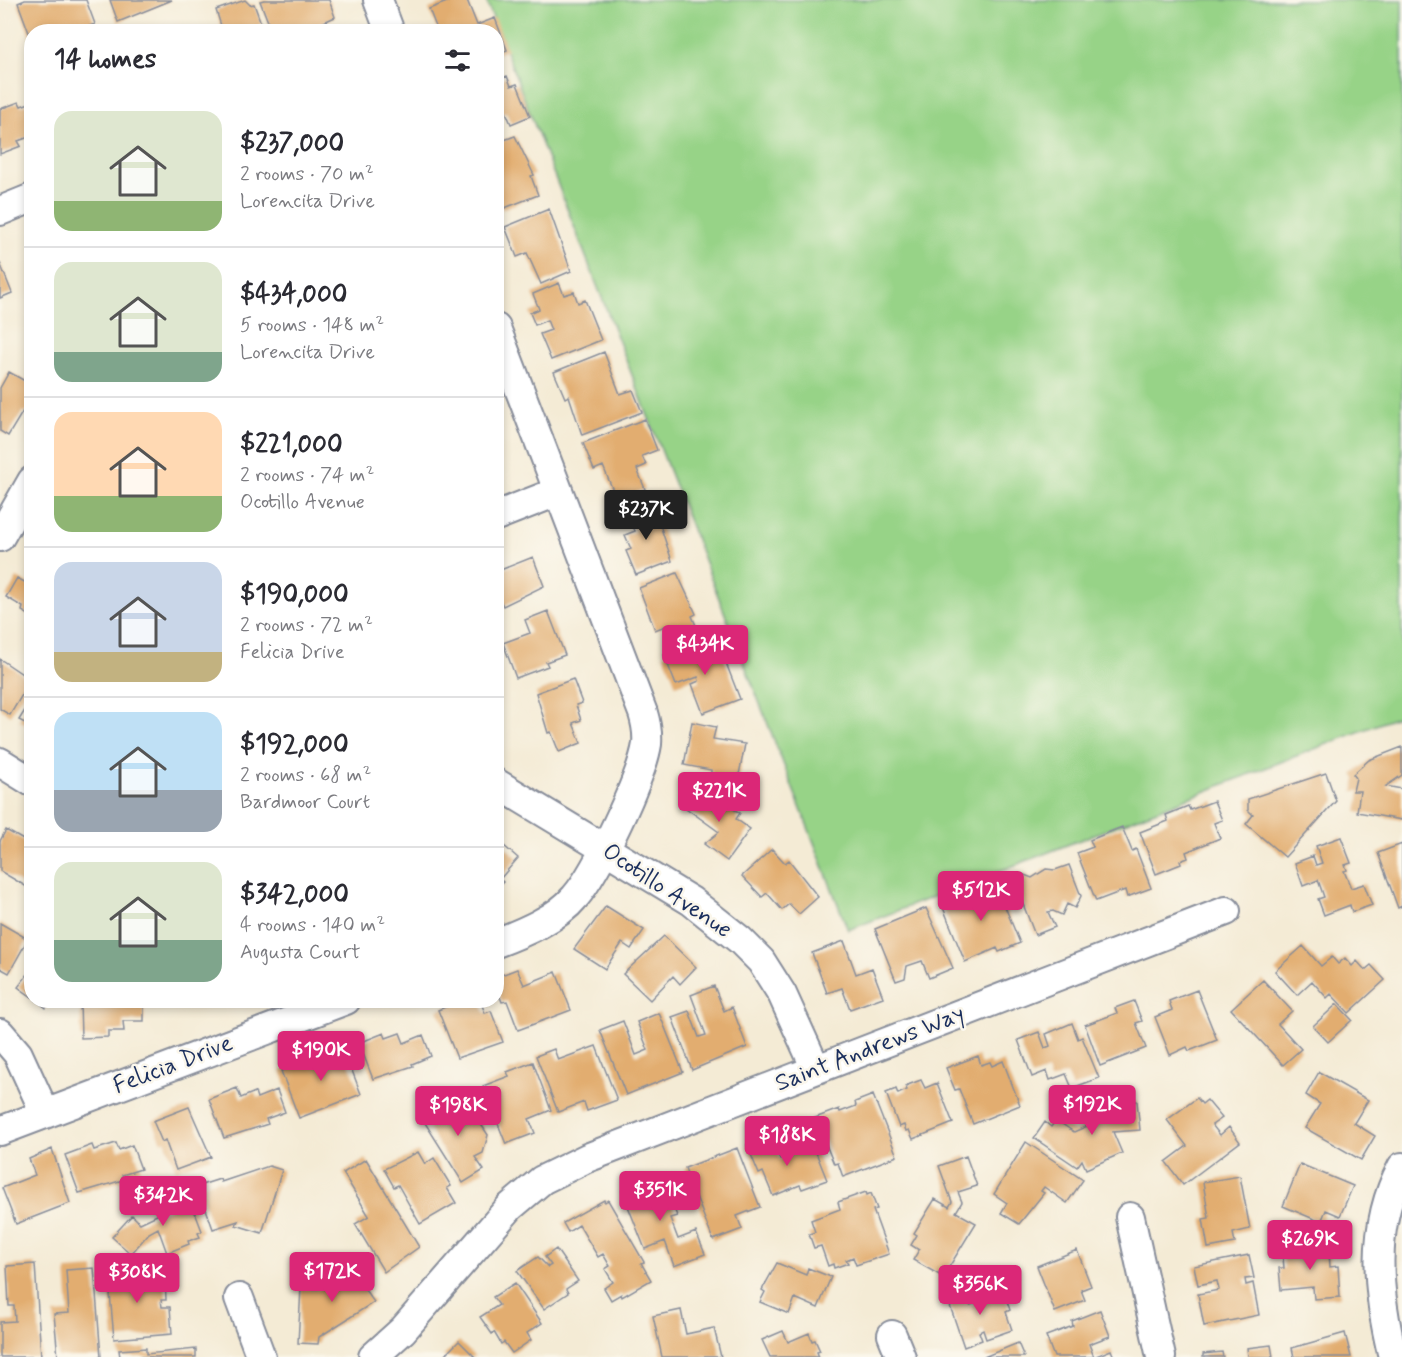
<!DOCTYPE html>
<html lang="en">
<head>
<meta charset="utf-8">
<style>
  :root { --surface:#fff; --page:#f2f2f3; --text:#2b2b33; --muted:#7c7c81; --line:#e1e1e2; --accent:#db2777 }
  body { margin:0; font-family:Mynerve,sans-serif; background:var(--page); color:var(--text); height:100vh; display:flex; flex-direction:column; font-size:22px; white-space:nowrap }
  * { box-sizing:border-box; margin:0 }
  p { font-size:20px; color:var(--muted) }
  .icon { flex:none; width:33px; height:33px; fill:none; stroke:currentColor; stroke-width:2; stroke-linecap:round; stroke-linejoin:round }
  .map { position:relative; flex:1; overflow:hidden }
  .drawer { position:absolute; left:24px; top:24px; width:480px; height:984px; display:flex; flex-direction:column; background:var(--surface); border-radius:24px; box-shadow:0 3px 9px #0003 }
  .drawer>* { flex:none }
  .price { position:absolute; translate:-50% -51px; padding:0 14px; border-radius:6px; background:var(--accent); color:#fff; font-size:20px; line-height:39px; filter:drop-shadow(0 2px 3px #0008) }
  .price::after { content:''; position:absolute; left:50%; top:36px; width:18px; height:14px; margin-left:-9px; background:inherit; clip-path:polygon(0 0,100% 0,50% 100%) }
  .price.current { background:#222; color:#fff }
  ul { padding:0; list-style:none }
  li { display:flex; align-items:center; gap:18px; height:150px; padding:0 30px }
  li+li { border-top:2px solid var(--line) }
  li span { display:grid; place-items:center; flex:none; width:168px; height:120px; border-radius:18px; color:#555 }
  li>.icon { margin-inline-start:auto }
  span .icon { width:72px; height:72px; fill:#fffc; stroke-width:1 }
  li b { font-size:26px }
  h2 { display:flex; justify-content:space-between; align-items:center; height:72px; padding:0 30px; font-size:26px }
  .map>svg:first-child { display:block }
</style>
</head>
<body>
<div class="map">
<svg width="1402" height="1357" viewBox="0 0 1402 1357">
  <rect width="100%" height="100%" fill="#fbf7ec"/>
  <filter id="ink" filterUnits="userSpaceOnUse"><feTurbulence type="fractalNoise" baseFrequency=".0167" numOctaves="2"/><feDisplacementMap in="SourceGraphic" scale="12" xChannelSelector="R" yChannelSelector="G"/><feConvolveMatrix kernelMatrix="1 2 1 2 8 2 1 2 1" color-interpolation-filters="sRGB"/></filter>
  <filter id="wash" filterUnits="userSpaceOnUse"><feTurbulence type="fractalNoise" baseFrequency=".008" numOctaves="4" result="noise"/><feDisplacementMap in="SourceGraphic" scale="24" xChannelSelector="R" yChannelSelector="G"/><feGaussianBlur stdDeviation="1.35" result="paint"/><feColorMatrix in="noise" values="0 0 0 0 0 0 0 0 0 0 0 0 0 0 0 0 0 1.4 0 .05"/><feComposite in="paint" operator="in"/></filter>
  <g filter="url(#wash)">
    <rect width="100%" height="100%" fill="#f4ebd5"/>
    <path fill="#97d387" stroke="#598172" stroke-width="1.5" d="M486,0H1402V715L848,930Z"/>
    <g id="blocks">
      <path fill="#e2ad70" d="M25,0H86L95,24L75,32H32L31,38L18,3Z
        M110,0H172L118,22Z
        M245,0L250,5L254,4L262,26L258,27L259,32H223L216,10Z
        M264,0H329L335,17L302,32H272L260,1Z
        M452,0H467L477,25L495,18L507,50L496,54V32H438L429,9Z
        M507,76L511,86L517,84L530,116L511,124L506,112L496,115V81Z
        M19,102L21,106L32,102L29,126L32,136L18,141L21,146L0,154V109Z
        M515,136L534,175L531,176L538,195L502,209L496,197V181L499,180L496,165L500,163L496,143Z
        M549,209L571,271L541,284L527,253L517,257L505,227Z
        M0,263L12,293L0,298Z
        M559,283L564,295L574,292L578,303L585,300L601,340L551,360L540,334L551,330L547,320L535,325L530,313L539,309L533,294Z
        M604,352L620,394L633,390L642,412L582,435L569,396L565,398L554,372Z
        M9,372L32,385V404L26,413L23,411L8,436L0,431V388Z
        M645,419L657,450L642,456L646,465L637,469L645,489L617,500L603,466L594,470L583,443Z
        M648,503L656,523L659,522L672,561L636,575L626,551L631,549L625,535L635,531L627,512Z
        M533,557L544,586L503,606L501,602L496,604V567L498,571Z
        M677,573L696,614L692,616L700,635L672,646L665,626L655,630L639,588Z
        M17,578L32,586V617L22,611L23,607L6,597Z
        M548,611L565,655L546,662L548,666L516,678L503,643L530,633L525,620Z
        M719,645L740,699L703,713L692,684L699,681L698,677L676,685L664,655L686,647L690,656Z
        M0,659L31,680L10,715L0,709Z
        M573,679L582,703L576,705L581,720L573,723L581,743L559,752L551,732L548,733L536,693Z
        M32,699V727L19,720Z
        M692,722L716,727L713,739L745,744L738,780L711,775V770L684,765Z
        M1402,747V775L1386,786L1402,789V820L1357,812L1360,791H1353L1356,778L1353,774L1369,760Z
        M1326,773L1336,801L1285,857L1246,824L1253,815L1248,810V799Z
        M700,789L740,813L736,819L750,829L727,861L704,844L719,832L686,808Z
        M1214,801L1222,820L1214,823L1220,838L1186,852L1188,858L1180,861L1181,864L1156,874L1140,832L1168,821L1166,815L1188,806L1190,810Z
        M1122,827L1132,851L1136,849L1151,888L1127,897L1125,890L1096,901L1077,853L1093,847L1090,840Z
        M6,830L32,845V890L0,871V841Z
        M1341,837L1351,863L1345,865L1347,870L1344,871L1351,888L1364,884L1372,905L1352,912L1350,905L1324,915L1318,899L1324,897L1318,880L1303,886L1295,863L1313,856L1316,865L1322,863L1316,846Z
        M496,839L518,858L500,879L503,882L496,889Z
        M1402,844V906L1398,908L1378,853Z
        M772,849L785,863L789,860L818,897L799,914L789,904L782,910L767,893L762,897L742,876Z
        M1069,865L1081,896L1075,908L1067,904L1062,915L1053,911L1048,912L1055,927L1035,935L1018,891L1022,874L1032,878L1046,869L1055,870Z
        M994,880L1020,943L999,952L997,948L965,962L942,905L975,892L974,889Z
        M606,906L644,930L631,949L622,943L605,969L574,949Z
        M926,908L953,968L929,978L922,961L907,966L905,978L896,981L875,929Z
        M0,923L28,939L9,973L0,968Z
        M664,936L696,967L680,984L673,976L650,1000L623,974Z
        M844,941L856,974L872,968L883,997L850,1009L842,988L827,993L812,953Z
        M1303,946L1321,966L1332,957L1338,964L1345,958L1352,966L1357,961L1365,970L1371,965L1385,980L1349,1013L1331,994L1327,998L1312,981L1297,995L1275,971Z
        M32,969V997L18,987Z
        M517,969L524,985L556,972L571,1010L518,1030L507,1001L502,1002L496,987V977Z
        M1263,980L1292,1011L1278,1024L1301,1049L1283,1065L1231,1009Z
        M714,986L724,1011L732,1007L747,1047L692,1070L672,1017L689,1011L699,1037L706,1035L691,995Z
        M1197,990L1217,1040L1189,1051L1187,1047L1170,1055L1155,1017L1172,1010L1169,1001Z
        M36,1000H51L46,1008Z
        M80,1000H144V1021H123L124,1031H108V1037L81,1038Z
        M462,1000H480L485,1013L491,1011L503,1042L457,1058L438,1010Z
        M1134,1001L1142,1021L1136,1023L1146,1048L1100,1066L1085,1025L1117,1013L1115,1008Z
        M1337,1004L1352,1020L1328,1042L1313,1026Z
        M659,1013L683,1072L626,1095L600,1030L623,1021L636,1055L648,1050L637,1022Z
        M1072,1023L1078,1039L1082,1037L1099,1078L1072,1088L1066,1074L1050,1080L1047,1071L1032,1077L1018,1040L1039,1032L1045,1048L1050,1046L1046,1034Z
        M384,1033L386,1038L400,1033L404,1043L423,1035L431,1056L412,1064L413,1066L373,1079L359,1043Z
        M596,1046L617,1100L587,1111L584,1102L558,1112L536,1056L554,1049L558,1060Z
        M343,1047L361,1094L299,1118L281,1071Z
        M978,1056L981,1065L990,1062L992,1066L1003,1061L1020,1105L973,1124L959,1089L955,1090L946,1068Z
        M533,1062L551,1110L529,1119L535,1133L506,1144L483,1086L509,1076L507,1072Z
        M1319,1072L1368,1100L1354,1123L1375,1136L1361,1160L1305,1128L1320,1104L1306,1095Z
        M921,1080L925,1088L937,1083L953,1123L913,1139L909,1130L906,1131L904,1125L899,1127L886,1093L896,1089L898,1094L907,1090L905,1086Z
        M237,1088L241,1098L255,1092L257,1098L277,1090L285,1112L266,1119L268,1124L224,1138L209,1099Z
        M873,1095L897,1156L843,1177L838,1163L834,1164L815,1118L839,1109L840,1112L856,1106L855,1102Z
        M1197,1098L1202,1104L1207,1100L1222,1118L1212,1125L1220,1135L1229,1127L1240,1142L1183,1185L1166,1162L1187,1146L1167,1120Z
        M443,1099L452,1113L467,1103L488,1135L483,1153L475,1157L484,1170L463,1183L420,1115Z
        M1137,1101L1140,1130L1113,1132L1122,1153L1086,1169L1082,1160L1077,1167L1034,1138L1045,1122L1051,1127L1056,1120L1074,1132L1106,1118L1105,1103Z
        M189,1107L211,1157L176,1170L165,1140L162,1142L153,1121Z
        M771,1136L780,1159L813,1145L827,1180L802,1189L800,1185L773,1196L763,1172L759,1174L747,1145Z
        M1026,1142L1083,1180L1067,1203L1044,1187L1041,1191L1044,1193L1019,1224L1001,1213L1007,1203L994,1194Z
        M116,1143L119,1150L132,1145L141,1169L122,1175L123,1180L79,1193L65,1155L92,1145L94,1150Z
        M737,1148L760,1207L737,1216L742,1229L713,1240L685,1168Z
        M52,1149L70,1203L16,1224L2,1188L35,1175L29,1159Z
        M418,1152L425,1164L434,1158L451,1186L447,1188L456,1203L420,1224L398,1185L394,1187L384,1169Z
        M966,1156L977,1186L958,1192L962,1202L956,1212L976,1223L943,1277L913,1260L919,1250L911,1245L917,1235L914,1233L935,1199L949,1207L952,1202L939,1166Z
        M366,1159L419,1247L384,1272L355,1224L369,1216L343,1173Z
        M1300,1164L1353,1186L1340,1216L1326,1210L1321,1222L1283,1206Z
        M269,1166L282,1170L262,1233L236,1225L238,1221L213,1229L198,1186L220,1179L221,1182Z
        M1240,1176L1250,1229L1233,1233L1235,1243L1208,1248L1203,1219L1209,1218L1203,1182Z
        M663,1180L677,1216L670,1218L678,1239L696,1232L705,1254L674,1266L665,1241L645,1249L622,1191L641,1184L643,1188Z
        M866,1192L867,1195L871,1193L877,1209L873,1210L889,1254L856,1265L853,1257L846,1260L848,1263L834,1268L833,1264L828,1266L821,1246L814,1248L809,1234L815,1232L811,1220L840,1209L838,1202Z
        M188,1194L202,1231L198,1233L200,1237L188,1241L189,1244L167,1253L158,1228L149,1233L131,1254L112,1237L132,1215L140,1223L172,1208L169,1202Z
        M604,1200L605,1202L608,1200L644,1262L641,1263L651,1280L622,1297L621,1294L611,1300L604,1288L613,1282L605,1269L610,1266L603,1254L598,1257L579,1225L568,1232L563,1223Z
        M1324,1244L1325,1252L1329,1251L1330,1267L1338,1266L1340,1297L1314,1299L1313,1287L1281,1290L1279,1268H1284L1282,1247Z
        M556,1249L578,1281L566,1289L568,1293L544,1309L517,1271L538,1257L548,1267L551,1265L545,1257Z
        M1077,1250L1091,1286L1081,1290L1085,1300L1055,1312L1037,1266Z
        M1249,1255L1254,1278L1245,1279L1246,1285L1253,1283L1259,1315L1204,1326L1198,1294L1219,1290L1217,1281L1198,1285L1194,1266Z
        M351,1258L364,1276L359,1282L374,1302L319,1337L318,1344L298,1343L301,1288L319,1289L333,1278L330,1273Z
        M777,1263L806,1275L808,1268L831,1277L818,1308L795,1298L789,1314L760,1302L765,1292L762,1290Z
        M35,1264L41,1357H0V1322L15,1321L14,1306H9L7,1266Z
        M140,1267L141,1280L165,1278L166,1300H161L162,1307H170L172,1334L114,1339L110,1293H105L104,1270Z
        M94,1268L101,1357H58L54,1314L69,1313L66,1270Z
        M515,1283L542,1323L527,1333L531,1340L512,1353L504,1342L501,1344L494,1332L492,1334L480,1317L499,1305L493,1297Z
        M1002,1287L1010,1310L1006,1312L1012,1330L986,1339L983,1330L979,1332L982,1340L964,1347L946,1294L964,1288L970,1305L990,1298L988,1292Z
        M681,1310L686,1334L714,1328L721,1357H662L653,1316Z
        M1100,1310L1110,1336L1089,1344L1094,1357L1111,1350L1114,1357H1054L1046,1336L1073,1326L1072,1321Z
        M783,1331L788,1342L809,1333L812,1341L815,1340L820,1351L817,1352L819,1357H770L762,1340Z
        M1345,1333L1351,1357H1294L1292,1348Z
        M459,1341L475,1357H443Z
        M1018,1343L1024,1357H984Z
        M1271,1345L1273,1357H1248L1247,1348Z
        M146,1348V1354L196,1349V1357H120L119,1350Z
        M1222,1352L1223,1357H1203V1354Z"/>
    </g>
  </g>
  <g filter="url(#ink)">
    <use href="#blocks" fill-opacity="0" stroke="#888d9a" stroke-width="1.5"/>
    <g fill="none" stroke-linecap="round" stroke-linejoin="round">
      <defs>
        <path id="minor" d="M378,0L390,32
          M0,211L32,198
          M496,328L643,713C646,723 648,733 647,744C642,777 597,872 575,897C557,919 522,933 496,943
          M496,516L557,492
          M0,537L32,481
          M0,762L32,782
          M496,783L691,901L740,940L761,961L782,994L816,1069
          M0,1033L18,1054L45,1113
          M0,1131L346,1000
          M1130,1217L1161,1357
          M239,1298L261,1357
          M892,1335L901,1357
          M373,1357L403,1330L510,1207L542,1180L587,1158L1226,911
          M1393,1357C1377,1293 1370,1227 1402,1167"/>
      </defs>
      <use href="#minor" stroke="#888d9a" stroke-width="32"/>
      <use href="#minor" stroke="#fff" stroke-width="28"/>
    </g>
  </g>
  <g text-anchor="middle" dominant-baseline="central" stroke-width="5" stroke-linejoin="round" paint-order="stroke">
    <g font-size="24" fill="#1b2f5e" stroke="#fbf7ec">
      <text transform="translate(667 891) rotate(34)">Ocotillo Avenue</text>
      <text transform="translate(870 1049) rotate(-21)">Saint Andrews Way</text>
      <text transform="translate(173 1065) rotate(-21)">Felicia Drive</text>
    </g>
  </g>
</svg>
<b class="price current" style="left:646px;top:541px">$237K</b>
<b class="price" style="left:705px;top:676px">$434K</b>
<b class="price" style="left:719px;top:823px">$221K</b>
<b class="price" style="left:981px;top:922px">$512K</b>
<b class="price" style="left:321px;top:1082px">$190K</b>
<b class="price" style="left:1092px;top:1136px">$192K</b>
<b class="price" style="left:458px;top:1137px">$198K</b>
<b class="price" style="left:787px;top:1167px">$188K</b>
<b class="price" style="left:660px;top:1222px">$351K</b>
<b class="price" style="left:163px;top:1227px">$342K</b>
<b class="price" style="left:1310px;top:1271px">$269K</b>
<b class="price" style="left:332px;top:1303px">$172K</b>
<b class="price" style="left:137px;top:1304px">$308K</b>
<b class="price" style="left:980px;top:1316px">$356K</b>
<section class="drawer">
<h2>14 homes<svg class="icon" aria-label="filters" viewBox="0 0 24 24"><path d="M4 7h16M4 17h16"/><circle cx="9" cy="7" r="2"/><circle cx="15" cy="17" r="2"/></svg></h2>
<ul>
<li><span style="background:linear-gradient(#dfe7d0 75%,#8fb573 0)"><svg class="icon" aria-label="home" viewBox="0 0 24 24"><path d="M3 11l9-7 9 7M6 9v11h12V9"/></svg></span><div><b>$237,000</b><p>2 rooms · 70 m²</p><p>Lorencita Drive</p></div></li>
<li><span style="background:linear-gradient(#dfe7d0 75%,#7fa58c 0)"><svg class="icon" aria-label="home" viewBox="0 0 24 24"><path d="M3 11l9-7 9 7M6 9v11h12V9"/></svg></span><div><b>$434,000</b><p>5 rooms · 148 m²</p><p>Lorencita Drive</p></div></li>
<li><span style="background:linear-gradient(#ffd9b3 70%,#8fb573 0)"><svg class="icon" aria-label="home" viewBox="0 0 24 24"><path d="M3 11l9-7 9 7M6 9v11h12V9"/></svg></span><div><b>$221,000</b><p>2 rooms · 74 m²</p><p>Ocotillo Avenue</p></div></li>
<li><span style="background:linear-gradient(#c9d6e8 75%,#c2b280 0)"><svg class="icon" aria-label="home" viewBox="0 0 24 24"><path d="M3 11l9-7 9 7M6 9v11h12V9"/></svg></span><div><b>$190,000</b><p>2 rooms · 72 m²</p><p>Felicia Drive</p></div></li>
<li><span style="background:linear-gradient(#bfe0f5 65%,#9aa5b1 0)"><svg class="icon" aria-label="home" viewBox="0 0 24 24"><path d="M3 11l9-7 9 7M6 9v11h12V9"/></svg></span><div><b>$192,000</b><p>2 rooms · 68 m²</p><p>Bardmoor Court</p></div></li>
<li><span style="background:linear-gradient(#dfe7d0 65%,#7fa58c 0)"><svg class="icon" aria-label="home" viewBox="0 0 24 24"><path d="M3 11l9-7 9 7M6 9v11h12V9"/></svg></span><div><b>$342,000</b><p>4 rooms · 140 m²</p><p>Augusta Court</p></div></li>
</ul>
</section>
</div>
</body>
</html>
